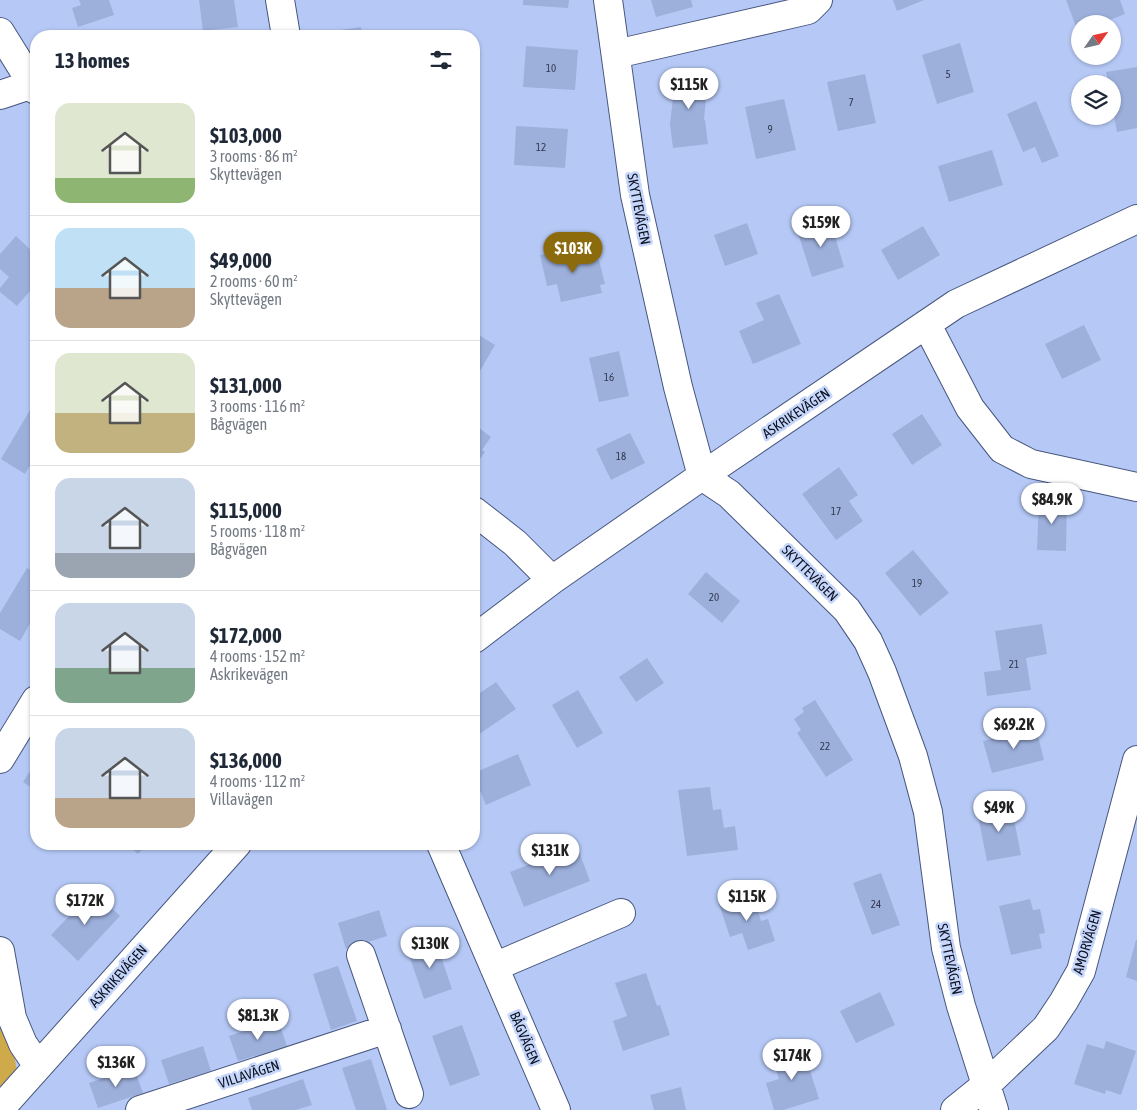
<!DOCTYPE html>
<html lang="en">
<head>
<meta charset="utf-8">
<style>
  :root { --surface:#fff; --page:#f6f6f7; --text:#1f2937; --muted:#747a83; --line:#e0e1e3; --accent:#8b6b0c }
  body { margin:0; font-family:"Asap Condensed",sans-serif; background:var(--page); color:var(--text); height:100vh; display:flex; flex-direction:column; font-size:19px; white-space:nowrap }
  * { box-sizing:border-box; margin:0 }
  p { font-size:16px; color:var(--muted) }
  .icon { flex:none; width:28px; height:28px; fill:none; stroke:currentColor; stroke-width:2; stroke-linecap:round; stroke-linejoin:round }
  .map { position:relative; flex:1; overflow:hidden }
  .panel { position:absolute; left:30px; top:30px; width:450px; height:820px; display:flex; flex-direction:column; background:var(--surface); border-radius:20px; box-shadow:0 1px 4px #0004 }
  .panel>* { flex:none }
  .needle { width:32px; rotate:56deg }
  .controls { position:absolute; left:1071px; top:15px; display:grid; gap:10px }
  .controls a { display:grid; place-items:center; width:50px; height:50px; border-radius:50%; background:var(--surface); box-shadow:0 1px 4px #0004; font-size:25px }
  .price { position:absolute; translate:-50% -42px; padding:0 11px; border-radius:18px; background:#fff; color:#222; font-size:16px; line-height:32px; filter:drop-shadow(0 1px 2px #0008) }
  .price::after { content:''; position:absolute; left:50%; top:30px; width:15px; height:11px; margin-left:-8px; background:inherit; clip-path:polygon(0 0,100% 0,50% 100%) }
  .price.active { background:var(--accent); color:#fff }
  ul { padding:0; list-style:none }
  li { display:flex; align-items:center; gap:15px; height:125px; padding:0 25px }
  li+li { border-top:1px solid var(--line) }
  li span { display:grid; place-items:center; flex:none; width:140px; height:100px; border-radius:15px; color:#555 }
  li>.icon { margin-inline-start:auto }
  span .icon { width:60px; height:60px; fill:#fffc; stroke-width:1 }
  li b { font-size:21px }
  h2 { display:flex; justify-content:space-between; align-items:center; height:60px; padding:0 25px; font-size:21px }
  .map>svg:first-child { display:block }
</style>
</head>
<body>
<div class="map">
<svg width="1137" height="1110" viewBox="0 0 1137 1110">
  <rect width="100%" height="100%" fill="#b6c9f6"/>
  <path fill="#cfaa4b" d="M0,977L17,1071L0,1090Z"/>
  <path fill="#9db0dc" d="M79,0H109L114,15L78,27L72,8L81,5Z
    M199,0H234L238,27L203,31Z
    M523,0H569L568,8L523,5Z
    M651,0H691L693,7L656,17Z
    M893,0H924L897,11Z
    M1066,0H1120L1125,14L1100,24H1080V32H1078Z
    M361,27L362,36H333V31Z
    M429,33L463,34V36H429Z
    M960,43L974,92L937,104L922,55Z
    M526,46L578,50L575,90L523,87Z
    M1137,67V128L1117,132L1112,105V84H1109L1106,72Z
    M676,72L708,75L704,120H705L708,144L673,148L670,124Z
    M865,74L876,123L838,131L827,82Z
    M784,99L796,150L756,159L745,107Z
    M1036,101L1059,156L1042,163L1035,147L1023,152L1007,114Z
    M516,126L568,129L565,168L514,165Z
    M992,150L1003,185L949,202L938,166Z
    M830,219L844,267L812,277L797,230Z
    M747,223L758,254L725,266L714,235Z
    M923,226L940,255L898,280L881,250Z
    M16,236L36,255V284L17,306L0,292V288L9,277L0,269V254Z
    M582,246L586,263L599,260L605,284L600,285L602,293L561,302L557,284L547,286L540,255Z
    M779,294L801,344L753,364L739,331L764,320L756,303Z
    M1084,325L1101,360L1062,379L1045,344Z
    M474,332L495,345L477,376L474,374Z
    M619,351L629,396L599,402L589,358Z
    M30,410L36,414V455L25,474L1,459Z
    M922,414L942,445L912,465L892,434Z
    M474,424L491,437L482,450L485,452L474,467Z
    M630,433L645,463L611,480L596,449Z
    M839,467L858,495L849,501L863,521L836,540L802,494Z
    M1039,498L1067,499L1066,551L1037,550Z
    M913,550L949,593L920,616L885,573Z
    M27,568L36,573V613L20,641L0,629V613Z
    M706,572L740,601L722,623L688,594Z
    M1042,624L1047,654L1026,658L1031,690L987,696L984,672L1001,670L995,631Z
    M647,658L664,683L636,702L619,677Z
    M496,682L516,709L475,737L474,735V697Z
    M578,690L603,733L577,748L552,705Z
    M815,700L853,760L826,777L797,733L801,730L794,719L804,712L802,708Z
    M1036,728L1044,760L992,773L983,741Z
    M518,754L531,785L486,805L474,776V773Z
    M36,762V791L23,782Z
    M710,787L713,810L721,809L724,828L735,826L738,850L687,856L678,790Z
    M1011,804L1021,855L987,861L977,811Z
    M127,844H147L138,854Z
    M577,846L590,881L524,907L510,872Z
    M881,873L900,925L872,935L853,883Z
    M93,891L120,916L78,961L51,935Z
    M752,893L761,921L768,919L775,941L748,950L742,933L730,937L719,904Z
    M1030,899L1033,910L1040,909L1045,933L1039,934L1042,948L1011,955L999,906Z
    M379,910L387,936L346,949L338,923Z
    M435,939L452,989L424,999L407,949Z
    M1136,940H1137V981L1126,977Z
    M338,966L357,1021L331,1030L313,974Z
    M646,973L657,1006L660,1005L670,1035L623,1051L613,1021L627,1016L615,983Z
    M880,992L895,1025L856,1043L840,1011Z
    M278,1020L287,1046L238,1061L229,1036Z
    M462,1025L480,1075L450,1086L432,1036Z
    M1106,1041L1136,1051L1121,1095L1106,1090L1105,1094L1074,1084L1087,1044L1104,1049Z
    M203,1046L211,1071L169,1084L161,1060Z
    M803,1048L819,1099L783,1110H774L766,1083L779,1079L772,1057Z
    M371,1059L387,1110H356L342,1068Z
    M134,1068L143,1093L98,1108L89,1083Z
    M303,1079L312,1105L296,1110H252L248,1098Z
    M681,1087L686,1110H654L650,1095Z"/>
  <g fill="none" stroke-linecap="round" stroke-linejoin="round">
    <defs>
      <path id="minor" d="M280,0L286,36
        M608,0L635,195L678,387L702,476L729,494L847,610L868,641L882,672L913,756L928,812L946,948L961,1006L994,1110
        M0,32L36,90
        M616,54L808,10L818,0
        M0,95L33,84
        M927,325L970,408L1002,449L1031,464L1137,487
        M474,511L515,543L552,580
        M474,639L552,580L702,476L956,304L1137,219
        M0,759L36,700
        M441,844L556,1110
        M0,951L12,1018L23,1044L38,1066
        M361,955L409,1094
        M494,967L621,913
        M0,1109L237,844
        M140,1110L387,1029
        M955,1110L986,1085L1046,1028L1064,1001L1081,971L1137,760"/>
    </defs>
    <use href="#minor" stroke="#47567e" stroke-width="30"/>
    <use href="#minor" stroke="#fff" stroke-width="28"/>
  </g>
  <g text-anchor="middle" dominant-baseline="central" stroke-width="5" stroke-linejoin="round" paint-order="stroke">
    <g font-size="11" fill="#303950">
      <text x="551" y="68">10</text>
      <text x="948" y="74">5</text>
      <text x="851" y="102">7</text>
      <text x="770" y="129">9</text>
      <text x="541" y="147">12</text>
      <text x="609" y="377">16</text>
      <text x="621" y="456">18</text>
      <text x="836" y="511">17</text>
      <text x="917" y="583">19</text>
      <text x="714" y="597">20</text>
      <text x="1014" y="664">21</text>
      <text x="825" y="746">22</text>
      <text x="876" y="904">24</text>
    </g>
    <g font-size="14" fill="#0b1121" stroke="#c6d6fb">
      <text transform="translate(639 209) rotate(79)">SKYTTEVÄGEN</text>
      <text transform="translate(796 413) rotate(-34)">ASKRIKEVÄGEN</text>
      <text transform="translate(810 573) rotate(45)">SKYTTEVÄGEN</text>
      <text transform="translate(1087 942) rotate(-73)">AMORVÄGEN</text>
      <text transform="translate(950 959) rotate(78)">SKYTTEVÄGEN</text>
      <text transform="translate(118 976) rotate(-48)">ASKRIKEVÄGEN</text>
      <text transform="translate(525 1038) rotate(67)">BÅGVÄGEN</text>
      <text transform="translate(249 1074) rotate(-18)">VILLAVÄGEN</text>
    </g>
  </g>
</svg>
<div class="controls">
<a><svg class="needle" viewBox="-14 -14 28 28"><path d="M0-13l5 13h-10z" fill="#e53935"/><path d="M0 13l5-13h-10z" fill="#747a83"/></svg></a>
<a><svg class="icon" aria-label="layers" viewBox="0 0 24 24"><path d="M12 4l9 5-9 5-9-5zM3 14l9 5 9-5"/></svg></a>
</div>
<b class="price" style="left:689px;top:110px">$115K</b>
<b class="price" style="left:821px;top:248px">$159K</b>
<b class="price active" style="left:573px;top:274px">$103K</b>
<b class="price" style="left:1052px;top:525px">$84.9K</b>
<b class="price" style="left:1014px;top:750px">$69.2K</b>
<b class="price" style="left:999px;top:833px">$49K</b>
<b class="price" style="left:550px;top:876px">$131K</b>
<b class="price" style="left:747px;top:922px">$115K</b>
<b class="price" style="left:85px;top:926px">$172K</b>
<b class="price" style="left:430px;top:969px">$130K</b>
<b class="price" style="left:258px;top:1041px">$81.3K</b>
<b class="price" style="left:792px;top:1081px">$174K</b>
<b class="price" style="left:116px;top:1088px">$136K</b>
<section class="panel">
<h2>13 homes<svg class="icon" aria-label="filters" viewBox="0 0 24 24"><path d="M4 7h16M4 17h16"/><circle cx="9" cy="7" r="2"/><circle cx="15" cy="17" r="2"/></svg></h2>
<ul>
<li><span style="background:linear-gradient(#dfe7d0 75%,#8fb573 0)"><svg class="icon" aria-label="home" viewBox="0 0 24 24"><path d="M3 11l9-7 9 7M6 9v11h12V9"/></svg></span><div><b>$103,000</b><p>3 rooms · 86 m²</p><p>Skyttevägen</p></div></li>
<li><span style="background:linear-gradient(#bfe0f5 60%,#b9a48a 0)"><svg class="icon" aria-label="home" viewBox="0 0 24 24"><path d="M3 11l9-7 9 7M6 9v11h12V9"/></svg></span><div><b>$49,000</b><p>2 rooms · 60 m²</p><p>Skyttevägen</p></div></li>
<li><span style="background:linear-gradient(#dfe7d0 60%,#c2b280 0)"><svg class="icon" aria-label="home" viewBox="0 0 24 24"><path d="M3 11l9-7 9 7M6 9v11h12V9"/></svg></span><div><b>$131,000</b><p>3 rooms · 116 m²</p><p>Bågvägen</p></div></li>
<li><span style="background:linear-gradient(#c9d6e8 75%,#9aa5b1 0)"><svg class="icon" aria-label="home" viewBox="0 0 24 24"><path d="M3 11l9-7 9 7M6 9v11h12V9"/></svg></span><div><b>$115,000</b><p>5 rooms · 118 m²</p><p>Bågvägen</p></div></li>
<li><span style="background:linear-gradient(#c9d6e8 65%,#7fa58c 0)"><svg class="icon" aria-label="home" viewBox="0 0 24 24"><path d="M3 11l9-7 9 7M6 9v11h12V9"/></svg></span><div><b>$172,000</b><p>4 rooms · 152 m²</p><p>Askrikevägen</p></div></li>
<li><span style="background:linear-gradient(#c9d6e8 70%,#b9a48a 0)"><svg class="icon" aria-label="home" viewBox="0 0 24 24"><path d="M3 11l9-7 9 7M6 9v11h12V9"/></svg></span><div><b>$136,000</b><p>4 rooms · 112 m²</p><p>Villavägen</p></div></li>
</ul>
</section>
</div>
</body>
</html>
